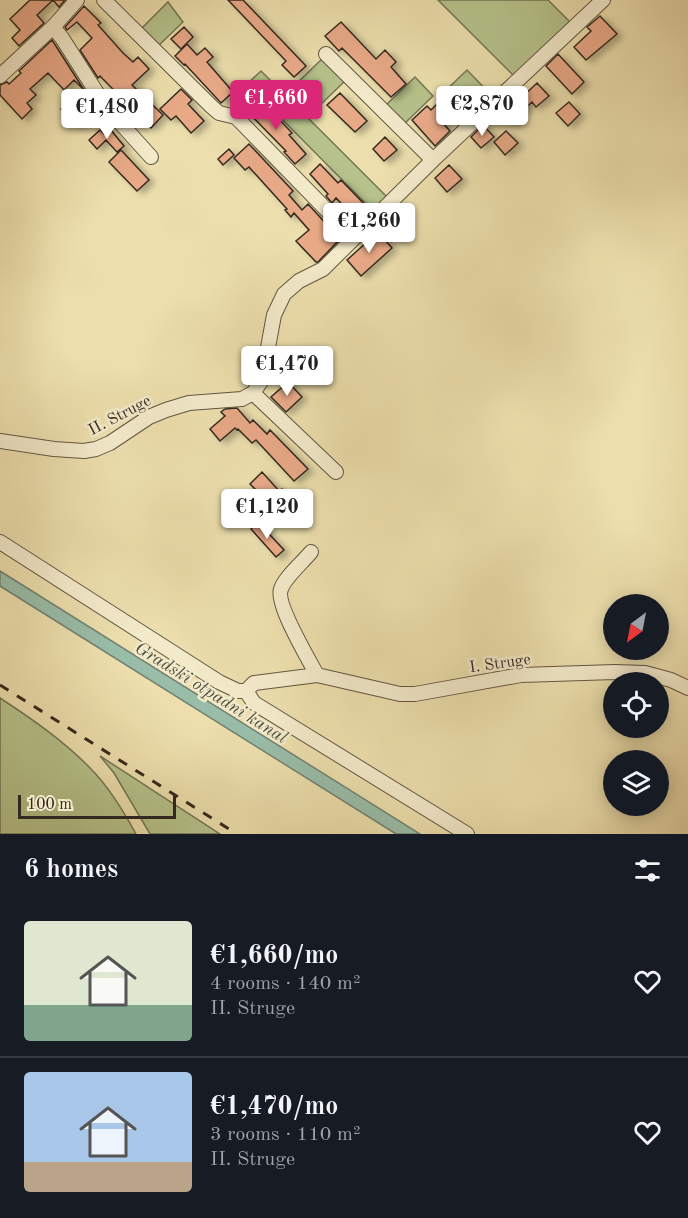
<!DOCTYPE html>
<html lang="en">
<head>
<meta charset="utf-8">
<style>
  :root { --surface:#171b24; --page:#242831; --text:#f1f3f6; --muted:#9ea1a6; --line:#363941; --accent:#db2777 }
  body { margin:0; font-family:"Old Standard TT",serif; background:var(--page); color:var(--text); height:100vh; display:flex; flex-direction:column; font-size:22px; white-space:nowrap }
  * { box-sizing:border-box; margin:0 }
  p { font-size:20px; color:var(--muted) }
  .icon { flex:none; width:33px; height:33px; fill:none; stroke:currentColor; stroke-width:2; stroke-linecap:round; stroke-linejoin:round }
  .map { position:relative; height:834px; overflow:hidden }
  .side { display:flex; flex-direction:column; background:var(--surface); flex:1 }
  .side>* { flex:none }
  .needle { width:39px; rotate:212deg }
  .buttons { position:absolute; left:603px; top:594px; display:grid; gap:12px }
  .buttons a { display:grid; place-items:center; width:66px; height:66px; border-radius:50%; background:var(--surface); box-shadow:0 3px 15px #0003; font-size:30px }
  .scale { position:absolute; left:18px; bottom:15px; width:158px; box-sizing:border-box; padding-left:6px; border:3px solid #342920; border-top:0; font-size:16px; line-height:21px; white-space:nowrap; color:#342920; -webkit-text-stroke:4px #f3eaca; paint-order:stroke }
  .price { position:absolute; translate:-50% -51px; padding:0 14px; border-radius:6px; background:#fff; color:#222; font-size:20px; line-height:39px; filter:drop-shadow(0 2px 3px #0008) }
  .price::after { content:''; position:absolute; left:50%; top:36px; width:18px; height:14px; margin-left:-9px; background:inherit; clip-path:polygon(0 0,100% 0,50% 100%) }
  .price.on { background:var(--accent); color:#fff }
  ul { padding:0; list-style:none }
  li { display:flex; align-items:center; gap:18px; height:150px; padding:0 24px }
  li+li { border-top:2px solid var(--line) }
  li span { display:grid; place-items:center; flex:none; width:168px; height:120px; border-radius:6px; color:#555 }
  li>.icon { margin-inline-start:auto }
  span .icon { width:72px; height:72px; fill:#fffc; stroke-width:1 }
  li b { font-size:26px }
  h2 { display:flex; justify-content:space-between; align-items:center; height:72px; padding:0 24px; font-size:26px }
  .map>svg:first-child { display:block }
</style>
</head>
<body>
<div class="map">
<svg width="688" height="834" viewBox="0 0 688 834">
  <defs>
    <filter id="shadow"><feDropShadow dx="5.5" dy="3" stdDeviation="3" flood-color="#0004"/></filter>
  </defs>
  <rect width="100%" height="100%" fill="#ecdfad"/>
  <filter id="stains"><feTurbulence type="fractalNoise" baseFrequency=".00333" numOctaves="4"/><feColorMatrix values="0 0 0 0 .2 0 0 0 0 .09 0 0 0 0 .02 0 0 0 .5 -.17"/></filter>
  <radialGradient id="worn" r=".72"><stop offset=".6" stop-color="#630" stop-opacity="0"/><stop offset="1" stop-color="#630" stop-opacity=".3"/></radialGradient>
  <path fill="#b6c28b" stroke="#757656" stroke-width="1.5" d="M438,0H548L572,24L515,77Z
    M168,2L183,22L155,49L138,32Z
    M323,58L346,80L317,108L294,86Z
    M467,70L494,98L476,113L470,109L468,112L472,117L465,127L437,99Z
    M261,71L388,198L374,212L247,84Z
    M415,77L433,96L404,124L385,106Z
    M0,698C32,719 64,741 91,769C109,787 124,812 136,834H0Z
    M100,756L220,834H150L114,773Z"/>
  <path fill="#99bda9" stroke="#718272" stroke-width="1.5" d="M0,571L420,834H396L0,586Z"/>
  <path fill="#e8a987" stroke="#342920" stroke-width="1.5" filter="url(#shadow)" d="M30,0H65L59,7L53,0L37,15L44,23L19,46L12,38L20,30L10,19Z
    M228,0H243L306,66L294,77L282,65L286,61Z
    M84,6L101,23L98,25L123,53L133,62L138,57L149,69L132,85L163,115L151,128L100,76L98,78L80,50L92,38L77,22L67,30L65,27Z
    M600,16L617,34L586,60L574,47L591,31L587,27Z
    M341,22L376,59L385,50L396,62L391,67L406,84L391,97L342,48L339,51L325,36Z
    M184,27L193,37L181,49L171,39Z
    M52,40L84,90L74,80L64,90L48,73L30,89L36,95L27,103L32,109L22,119L0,95V85L7,82L9,84L21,73L19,71Z
    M187,44L197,55L205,48L213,57L207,62L233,92L221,103L185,64L184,65L175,56Z
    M558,54L584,82L572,94L546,66Z
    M537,83L549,96L536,107L532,102L510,122L499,110L512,99L516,103Z
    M181,89L192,100L188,104L204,121L191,133L176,116L171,120L160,109Z
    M340,93L367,121L355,132L327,105Z
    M253,98L275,121L278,118L292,133L289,135L306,154L295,164L284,152L286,151L243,107Z
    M439,102L449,112L440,120L450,131L435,146L412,120L427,106L431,110Z
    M569,102L580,114L568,126L556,113Z
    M68,103L72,108L77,104L86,115L75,125L61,109Z
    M483,125L494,137L481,148L471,137Z
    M110,129L124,146L117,152L106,140L97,149L89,140L100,130L104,134Z
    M506,131L518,143L505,155L494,142Z
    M385,137L397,150L384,161L373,149Z
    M249,144L293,191L289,195L302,210L308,204L340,239L318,262H316L296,241L309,230L294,213L291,217L285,210L287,209L249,167L245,170L234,158Z
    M229,149L234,155L223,165L218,159Z
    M121,150L149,180L137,191L109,162Z
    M320,164L338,183L341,180L367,207L355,218L336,198L332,203L326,196L328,194L310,174Z
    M449,165L462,179L447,192L435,178Z
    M378,232L392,248L361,276L347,260Z
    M288,382L302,397L286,412L271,397Z
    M237,408L250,423L253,420L267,434L270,430L308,469L294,481L256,440L252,443L238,429L237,430L235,428L220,441L210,429L225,416L221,412L225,409Z
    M262,472L280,492L282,489L296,504L283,515L261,491L259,493L250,484Z
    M258,522L284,550L276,557L251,529Z"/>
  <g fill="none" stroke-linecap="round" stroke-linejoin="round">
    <defs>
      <path id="minor" d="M104,0L212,107L219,113L236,117L354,238
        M53,27L62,38L106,107L151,157
        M326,54L433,160
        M0,76L53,27L77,0
        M253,393L336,472
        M0,441L54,449L84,451L96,449L110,443L149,417L166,410L189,403L242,399L253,393L262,380L274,315L284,294L299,281L323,269L433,160L603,0
        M0,542L219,682L238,691H246L254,703L467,834
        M311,552C303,562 285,577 281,589C275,603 309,660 317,675
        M246,691L254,683L317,675L400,694H415L521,675L615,672L645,673L671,680L688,688"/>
    </defs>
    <use href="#minor" stroke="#625643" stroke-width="16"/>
    <use href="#minor" stroke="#f3eaca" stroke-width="14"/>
    <path stroke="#342920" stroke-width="3" stroke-dasharray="10 10" stroke-linecap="butt" d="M0,685L237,834"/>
  </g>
  <g text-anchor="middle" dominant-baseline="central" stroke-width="5" stroke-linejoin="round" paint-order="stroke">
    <g font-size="16" fill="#342920" stroke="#f3eaca">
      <text transform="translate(120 416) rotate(-28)">II. Struge</text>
      <text transform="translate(500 664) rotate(-8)">I. Struge</text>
    </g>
    <g font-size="18" font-style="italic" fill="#4d4e42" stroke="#f3eaca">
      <text transform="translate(211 693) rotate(32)">Gradski otpadni kanal</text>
    </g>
  </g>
  <rect width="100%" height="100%" filter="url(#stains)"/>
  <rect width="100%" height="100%" fill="url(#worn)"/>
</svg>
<div class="buttons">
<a><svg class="needle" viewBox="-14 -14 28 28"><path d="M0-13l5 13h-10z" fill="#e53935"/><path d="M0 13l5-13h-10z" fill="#9ea1a6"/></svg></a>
<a><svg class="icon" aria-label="locate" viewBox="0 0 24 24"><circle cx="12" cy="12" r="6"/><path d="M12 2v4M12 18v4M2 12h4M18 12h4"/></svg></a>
<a><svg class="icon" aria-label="layers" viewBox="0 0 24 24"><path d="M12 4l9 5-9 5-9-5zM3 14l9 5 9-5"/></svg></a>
</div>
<div class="scale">100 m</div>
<b class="price on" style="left:276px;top:131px">€1,660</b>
<b class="price" style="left:482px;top:137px">€2,870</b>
<b class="price" style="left:107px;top:140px">€1,480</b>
<b class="price" style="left:369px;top:254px">€1,260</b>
<b class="price" style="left:287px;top:397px">€1,470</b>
<b class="price" style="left:267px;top:540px">€1,120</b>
</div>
<section class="side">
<h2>6 homes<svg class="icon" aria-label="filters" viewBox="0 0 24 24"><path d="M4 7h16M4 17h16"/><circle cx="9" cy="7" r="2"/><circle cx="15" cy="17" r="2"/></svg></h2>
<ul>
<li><span style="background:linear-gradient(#dfe7d0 70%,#7fa58c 0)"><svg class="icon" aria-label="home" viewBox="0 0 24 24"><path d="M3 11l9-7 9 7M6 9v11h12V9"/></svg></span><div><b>€1,660/mo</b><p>4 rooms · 140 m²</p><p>II. Struge</p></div><svg class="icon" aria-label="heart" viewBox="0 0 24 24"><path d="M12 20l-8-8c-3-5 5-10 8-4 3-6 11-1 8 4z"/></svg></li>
<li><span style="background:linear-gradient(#a9c7e8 75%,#b9a48a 0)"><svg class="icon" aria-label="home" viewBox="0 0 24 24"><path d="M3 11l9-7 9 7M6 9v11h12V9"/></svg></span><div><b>€1,470/mo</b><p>3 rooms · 110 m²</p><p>II. Struge</p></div><svg class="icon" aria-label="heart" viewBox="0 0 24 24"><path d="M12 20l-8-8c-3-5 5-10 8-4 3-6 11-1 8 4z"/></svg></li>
</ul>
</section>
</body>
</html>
